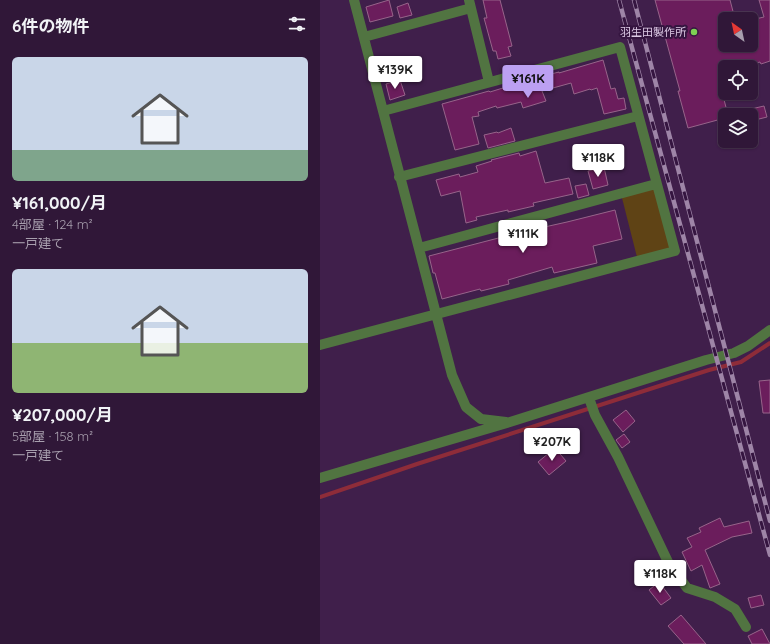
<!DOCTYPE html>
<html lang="ja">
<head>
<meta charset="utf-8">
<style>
  :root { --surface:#301738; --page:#382040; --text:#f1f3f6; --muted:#a89fae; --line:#4b3653; --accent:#bca0f2 }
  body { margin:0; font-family:Quicksand,"Noto Sans JP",sans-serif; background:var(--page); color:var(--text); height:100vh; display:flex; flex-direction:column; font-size:15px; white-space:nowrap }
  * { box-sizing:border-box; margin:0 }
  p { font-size:13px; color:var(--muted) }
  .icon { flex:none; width:22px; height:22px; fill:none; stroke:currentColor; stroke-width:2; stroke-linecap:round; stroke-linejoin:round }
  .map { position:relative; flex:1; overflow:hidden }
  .details { display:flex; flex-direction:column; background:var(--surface); width:320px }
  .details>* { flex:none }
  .needle { width:26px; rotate:327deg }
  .fabs { position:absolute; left:398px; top:12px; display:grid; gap:8px }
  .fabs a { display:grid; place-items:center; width:40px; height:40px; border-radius:6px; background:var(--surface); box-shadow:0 1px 3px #0004,0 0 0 1px var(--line); font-size:20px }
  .price { position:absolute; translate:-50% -34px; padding:0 9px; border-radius:4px; background:#fff; color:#222; font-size:13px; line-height:26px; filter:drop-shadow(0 1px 2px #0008) }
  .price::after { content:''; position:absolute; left:50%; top:24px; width:12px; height:9px; margin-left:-6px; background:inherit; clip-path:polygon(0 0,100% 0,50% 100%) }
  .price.current { background:var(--accent); color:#111 }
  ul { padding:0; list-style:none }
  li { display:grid; align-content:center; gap:8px; height:212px; padding:0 12px }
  li span { display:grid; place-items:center; height:124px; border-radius:6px; color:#555 }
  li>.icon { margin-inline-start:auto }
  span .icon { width:72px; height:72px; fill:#fffc; stroke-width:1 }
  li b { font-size:17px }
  h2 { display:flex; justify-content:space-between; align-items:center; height:48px; padding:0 12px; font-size:17px }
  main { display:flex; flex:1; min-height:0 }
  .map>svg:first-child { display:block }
</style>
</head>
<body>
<main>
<section class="details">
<h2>6件の物件<svg class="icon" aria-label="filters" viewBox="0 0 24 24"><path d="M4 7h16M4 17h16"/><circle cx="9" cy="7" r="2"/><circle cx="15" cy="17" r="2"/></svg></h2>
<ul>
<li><span style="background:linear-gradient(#c9d6e8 75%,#7fa58c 0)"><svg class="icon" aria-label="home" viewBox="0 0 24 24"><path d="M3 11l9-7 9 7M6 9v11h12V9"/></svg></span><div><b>¥161,000/月</b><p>4部屋 · 124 m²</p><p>一戸建て</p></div></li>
<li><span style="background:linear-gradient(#c9d6e8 60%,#8fb573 0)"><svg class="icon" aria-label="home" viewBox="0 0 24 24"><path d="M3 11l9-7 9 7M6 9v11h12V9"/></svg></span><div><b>¥207,000/月</b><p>5部屋 · 158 m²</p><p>一戸建て</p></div></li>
</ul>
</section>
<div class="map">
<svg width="450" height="644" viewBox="0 0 450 644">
  <rect width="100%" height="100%" fill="#401f4b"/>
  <path fill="#5f4315" d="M336,184L355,251L318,261L301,194Z"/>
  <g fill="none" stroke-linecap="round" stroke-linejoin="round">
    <path stroke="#8e2c39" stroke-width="4" d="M0,497L97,464L389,370L421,362L450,343"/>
  </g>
  <path fill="#6b1d5c" stroke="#97648a" d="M69,0L73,16L50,22L46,7Z
    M163,0H180L192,46L188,47L191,56L178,59L176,51H173L164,18H167Z
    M335,0H410L415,19H405V45H436L431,28V20L444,17L439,0H450V61L441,64L440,62L421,67H405V92H402L408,115H405V118L368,128L358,91H360Z
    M88,3L92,15L80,18L77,7Z
    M283,60L291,89L295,88L298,99L304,98L306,109L284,114L277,88L271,90L270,89L254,94L251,83L222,91L226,101L203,108L201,102L177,108L176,106L158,112L159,116L152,117L159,144L135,150L122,104L169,91L170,92L215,78L239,72V73Z
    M80,80L85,95L70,100L66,84Z
    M444,106L447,117L431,121V109Z
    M191,128L195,141L168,148L164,135L177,132L178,133Z
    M216,151L225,183L249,178L253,194L213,203L214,206L188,212V210L156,217L157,220L146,223L140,191L121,196L116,180L139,174L140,177L158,172L156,166L172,161L171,160L199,153L200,156Z
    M284,167L288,185L273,189L268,171Z
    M266,184L269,195L258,198L255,186Z
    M295,210L302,239L273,246L277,263L234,273L232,267L188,280L189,284L161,291L160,289L122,299L115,273H113L109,256L194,234V233L220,226V228L247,222Z
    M450,380V413H443L439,381Z
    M306,410L315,421L303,432L293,420Z
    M304,434L310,442L302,448L296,440Z
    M235,448L246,461L229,475L218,462Z
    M400,518L404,527L429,521L432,533L412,537L385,550L400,584L390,588L382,565L371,571L362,552L372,547L367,538L381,532L379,528Z
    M339,582L351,598L341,605L329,590Z
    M441,595L444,605L431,608L428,598Z
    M361,615L386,644H364L348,626Z
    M442,629L450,644H432L428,636Z"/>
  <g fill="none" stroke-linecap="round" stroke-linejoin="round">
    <path stroke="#517441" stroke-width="10" d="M34,0L132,375L146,407L161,419L186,422
      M149,0L169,82
      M44,37L151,8
      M79,177L318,116
      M99,248L336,184
      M0,345L355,251L300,47L63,111
      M269,398L275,415L298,457L348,562L367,588L395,597L415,609L426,627
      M0,478L190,422L386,360L414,353L428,346L450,330"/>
    <defs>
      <path id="rail" d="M299,0L450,555
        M314,0L450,521"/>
    </defs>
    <use href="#rail" stroke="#9e85a7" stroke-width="4.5"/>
    <use href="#rail" stroke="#351540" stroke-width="3" stroke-dasharray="9" stroke-linecap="butt"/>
  </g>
  <circle fill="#7ed153" stroke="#351540" stroke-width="1.5" cx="374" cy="32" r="4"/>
  <g text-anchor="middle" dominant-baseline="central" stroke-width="4" stroke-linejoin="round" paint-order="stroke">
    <g font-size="11" fill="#ddcae5" stroke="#351540" text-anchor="end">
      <text x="366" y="32">羽生田製作所</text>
    </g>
  </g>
</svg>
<div class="fabs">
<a><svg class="needle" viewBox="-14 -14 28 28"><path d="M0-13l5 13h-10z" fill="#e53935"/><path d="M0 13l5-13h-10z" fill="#a89fae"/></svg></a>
<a><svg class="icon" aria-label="locate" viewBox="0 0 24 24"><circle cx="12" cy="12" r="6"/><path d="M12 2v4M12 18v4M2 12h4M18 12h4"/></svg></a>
<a><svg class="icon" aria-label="layers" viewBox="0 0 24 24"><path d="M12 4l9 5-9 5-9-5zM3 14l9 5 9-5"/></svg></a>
</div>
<b class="price" style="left:75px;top:90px">¥139K</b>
<b class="price current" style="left:208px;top:99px">¥161K</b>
<b class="price" style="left:278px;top:178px">¥118K</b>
<b class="price" style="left:203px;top:254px">¥111K</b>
<b class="price" style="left:232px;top:462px">¥207K</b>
<b class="price" style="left:340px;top:594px">¥118K</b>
</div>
</main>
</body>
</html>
